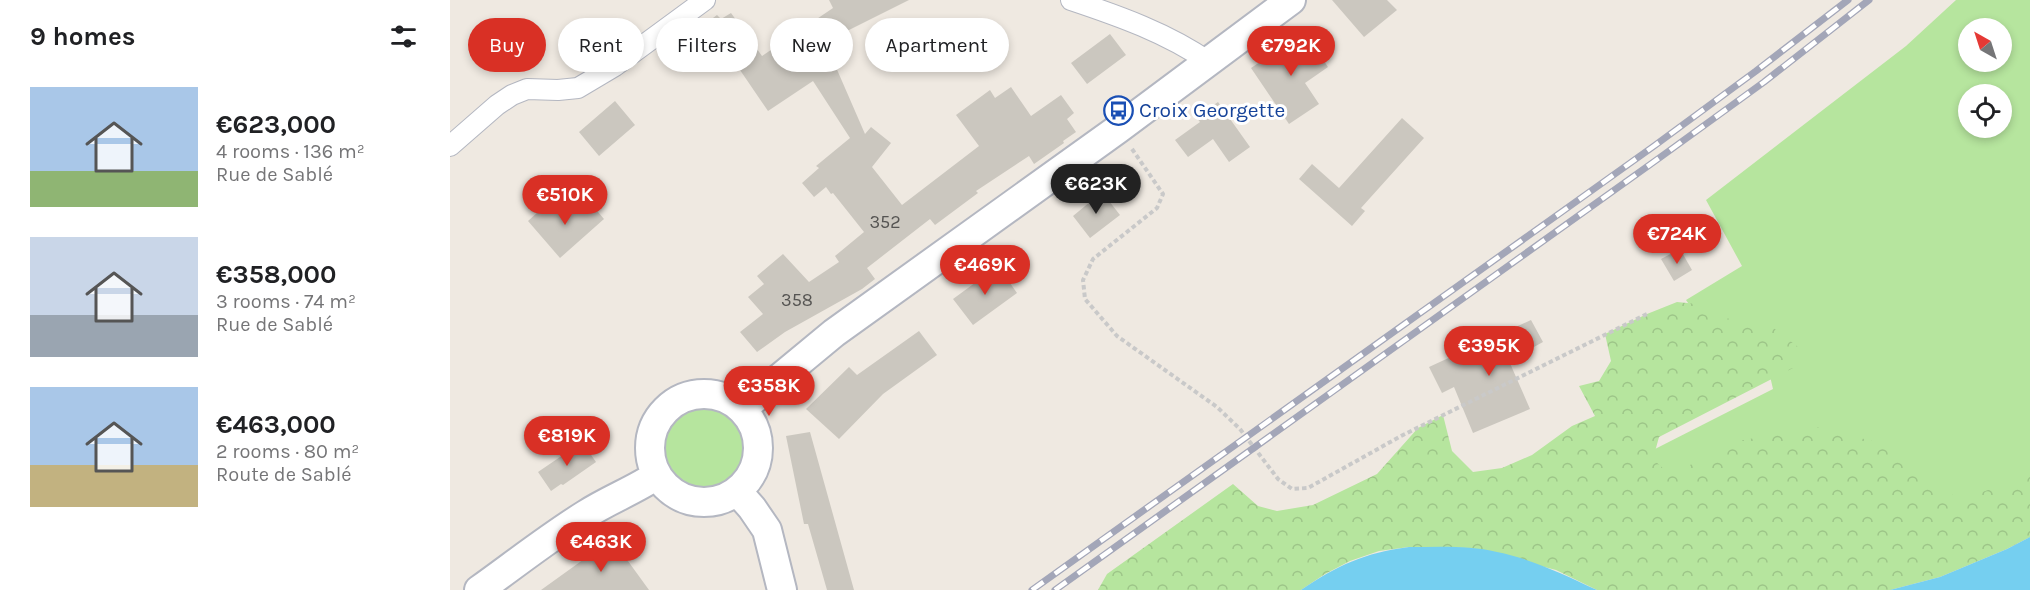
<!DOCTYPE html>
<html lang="en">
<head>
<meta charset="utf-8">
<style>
  :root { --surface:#fff; --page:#f2f2f2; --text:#202124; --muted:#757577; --accent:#d93025 }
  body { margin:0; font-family:Karla,sans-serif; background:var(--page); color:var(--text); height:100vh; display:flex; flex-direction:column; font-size:22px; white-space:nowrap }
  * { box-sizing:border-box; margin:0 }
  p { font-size:20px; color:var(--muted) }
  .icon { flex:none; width:33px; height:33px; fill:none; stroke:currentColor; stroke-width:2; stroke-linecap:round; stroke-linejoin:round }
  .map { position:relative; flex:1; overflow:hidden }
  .sheet { display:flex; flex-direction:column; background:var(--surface); width:450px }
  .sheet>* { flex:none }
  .top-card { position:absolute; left:18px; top:18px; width:570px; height:54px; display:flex; gap:12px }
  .needle { width:39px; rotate:321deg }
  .buttons { position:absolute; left:1508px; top:18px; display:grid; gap:12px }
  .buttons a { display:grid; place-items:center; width:54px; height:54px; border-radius:50%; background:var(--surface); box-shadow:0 3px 9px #0003; font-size:30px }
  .price { position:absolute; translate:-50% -51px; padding:0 14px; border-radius:21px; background:var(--accent); color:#fff; font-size:20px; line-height:39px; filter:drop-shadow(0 2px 3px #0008) }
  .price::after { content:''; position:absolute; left:50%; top:36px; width:18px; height:14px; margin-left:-9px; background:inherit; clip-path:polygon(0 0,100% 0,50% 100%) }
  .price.selected { background:#222; color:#fff }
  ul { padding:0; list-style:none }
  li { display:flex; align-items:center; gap:18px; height:150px; padding:0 30px }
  li span { display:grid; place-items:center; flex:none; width:168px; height:120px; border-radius:0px; color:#555 }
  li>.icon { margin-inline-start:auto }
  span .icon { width:72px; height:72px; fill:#fffc; stroke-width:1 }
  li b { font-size:26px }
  h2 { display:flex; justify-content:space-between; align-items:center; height:72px; padding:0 30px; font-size:26px }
  .pill { padding:0 21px; border-radius:27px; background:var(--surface); box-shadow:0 3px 9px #0003; font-size:21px; line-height:54px }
  .pill.selected { background:var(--accent); color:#fff }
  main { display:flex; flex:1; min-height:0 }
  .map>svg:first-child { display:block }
</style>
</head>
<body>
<main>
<section class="sheet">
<h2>9 homes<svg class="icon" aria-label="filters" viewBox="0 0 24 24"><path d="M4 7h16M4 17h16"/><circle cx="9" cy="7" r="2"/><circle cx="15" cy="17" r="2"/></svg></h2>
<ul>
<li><span style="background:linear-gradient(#a9c7e8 70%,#8fb573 0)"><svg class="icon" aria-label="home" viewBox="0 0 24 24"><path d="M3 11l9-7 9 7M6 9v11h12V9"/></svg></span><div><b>€623,000</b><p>4 rooms · 136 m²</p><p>Rue de Sablé</p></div></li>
<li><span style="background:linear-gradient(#c9d6e8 65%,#9aa5b1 0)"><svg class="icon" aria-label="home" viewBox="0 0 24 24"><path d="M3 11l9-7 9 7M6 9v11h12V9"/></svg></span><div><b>€358,000</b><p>3 rooms · 74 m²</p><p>Rue de Sablé</p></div></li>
<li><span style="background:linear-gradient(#a9c7e8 65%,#c2b280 0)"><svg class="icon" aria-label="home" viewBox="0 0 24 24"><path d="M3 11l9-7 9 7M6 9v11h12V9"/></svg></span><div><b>€463,000</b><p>2 rooms · 80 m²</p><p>Route de Sablé</p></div></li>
</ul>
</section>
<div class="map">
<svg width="1580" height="590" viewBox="0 0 1580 590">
  <defs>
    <pattern id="forest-crowns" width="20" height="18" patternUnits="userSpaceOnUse" patternTransform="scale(1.5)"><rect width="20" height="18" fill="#b6e59e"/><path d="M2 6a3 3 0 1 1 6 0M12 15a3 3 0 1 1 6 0" fill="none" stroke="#9dc588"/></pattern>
  </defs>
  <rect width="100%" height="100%" fill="#efe9e1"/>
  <path fill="#b6e59e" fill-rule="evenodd" d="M1506,0H1580V537L1440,590H1147L1144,480L1323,389L1313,346L1273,353L1236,300L1292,266L1256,200L1456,46ZM1518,28H1551V62H1518ZM1518,94H1551V128H1518Z
    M209 447a45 45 0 1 1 90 0a45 45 0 1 1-90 0Z"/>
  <path fill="url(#forest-crowns)" d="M1227,302L1247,304L1252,314L1321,326L1348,347L1343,368L1209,437L1203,459L1220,475L1288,441L1367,427L1426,442L1510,500L1580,475V537L1557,549L1490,577L1440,590H1147L1106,570L1021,548L959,547L929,551L900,561L875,574L851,590H648L657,574L783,484L808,506L827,511L863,505L927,474L968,428L993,415L1002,451L1023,472L1052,468L1082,455L1122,426L1145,416L1129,386L1149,381L1161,361L1155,334L1197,314Z"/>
  <path fill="#75cff0" d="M1580,537V590H1440L1490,577L1557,549Z
    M959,547C988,547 1019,545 1047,552C1082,559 1115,575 1147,590H851C888,565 914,553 959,547Z"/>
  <path fill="#cbc7bf" d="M379,0H459L375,42L415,134L421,127L441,143L422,167L452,205L529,146L506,115L540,90L545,98L561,87L581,116L611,95L624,113L617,119L626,132L613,141L614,143L584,164L579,156L526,191L528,193L485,225L480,219L417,268L425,279L412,289L335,332L307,352L290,332L313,314L298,297L314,284L307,276L333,254L359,282L389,262L385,256L414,232L383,193L381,194L376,187L364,197L352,183L369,168L366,166L400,138L363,81L318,111L273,45L260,55L244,32L267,15L271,19L281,13L312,56L383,8Z
    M882,0H937L947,10L914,37Z
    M854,32L878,67L855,83L869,104L839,124L801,68Z
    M660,34L676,55L637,84L621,63Z
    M165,101L185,125L149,156L129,132Z
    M768,102L800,147L779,162L763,139L738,157L725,140L750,122L746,117Z
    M952,118L974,138L911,208L915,211L902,226L849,179L862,164L889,188Z
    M652,192L670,215L640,238L623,216Z
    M137,199L154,219L110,258L78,221L100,201L115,218Z
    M1230,249L1242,270L1224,281L1211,259Z
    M548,266L567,293L523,325L503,299Z
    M1081,320L1093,342L1059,361L1080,409L1023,433L1004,387L992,393L979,367Z
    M469,331L487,355L433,394L389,439L356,409L399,367L407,375Z
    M360,432L404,590H377L358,524H354L336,436Z
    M132,442L146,462L113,485L111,484L101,491L88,472Z
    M162,539L199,590H91Z"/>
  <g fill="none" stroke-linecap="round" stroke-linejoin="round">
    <defs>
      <path id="street" d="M621,0C669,16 717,33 759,62
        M0,146L47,105L62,95L77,89L108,90L128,88L165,66L255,0"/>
      <path id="secondary" d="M200 448a54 54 0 1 1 108 0a54 54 0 1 1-108 0Z
        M290,407L303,400L384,333L668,129L841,0
        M287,491L302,508L317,530L332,590
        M29,590C64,565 98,538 135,515C158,500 185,490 207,475"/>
    </defs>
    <use href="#street" stroke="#b4b7c1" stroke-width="22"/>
    <use href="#secondary" stroke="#b4b7c1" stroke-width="32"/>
    <path stroke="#c9c9c9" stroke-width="4" stroke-dasharray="4.5 3" stroke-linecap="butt" d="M682,149L713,194L707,208L643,259L633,280L635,299L667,336L767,407L790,429L828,479L842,489L858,488L951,436L1197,314"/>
    <use href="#street" stroke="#fff" stroke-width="20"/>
    <use href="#secondary" stroke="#fff" stroke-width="28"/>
    <defs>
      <path id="rail" d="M582,590L1204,146L1306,71L1398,0
        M605,590L1212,156L1314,82L1419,0"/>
    </defs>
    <use href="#rail" stroke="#a3a6b8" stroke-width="7"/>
    <use href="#rail" stroke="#fff" stroke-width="4.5" stroke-dasharray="14" stroke-linecap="butt"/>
  </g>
  <defs>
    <symbol id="bus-ring" viewBox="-11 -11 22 22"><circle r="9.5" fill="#fff" stroke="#1a4fb4" stroke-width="1.5"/><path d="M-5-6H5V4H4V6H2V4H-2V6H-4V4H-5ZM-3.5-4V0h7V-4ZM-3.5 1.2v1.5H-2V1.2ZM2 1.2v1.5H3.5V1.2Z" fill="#1a4fb4"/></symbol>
  </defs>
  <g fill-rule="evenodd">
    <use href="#bus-ring" x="652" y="94" width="33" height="33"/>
  </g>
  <g text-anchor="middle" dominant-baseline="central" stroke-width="6" stroke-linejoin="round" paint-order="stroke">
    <g font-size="18" fill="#555452">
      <text x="435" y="222">352</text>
      <text x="347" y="300">358</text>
    </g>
    <g font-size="21" fill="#164399" stroke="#fff" text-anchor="start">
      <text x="689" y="110">Croix Georgette</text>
    </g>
  </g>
</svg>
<div class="buttons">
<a><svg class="needle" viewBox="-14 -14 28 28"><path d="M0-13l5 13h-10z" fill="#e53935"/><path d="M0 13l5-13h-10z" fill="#757577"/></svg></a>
<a><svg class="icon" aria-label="locate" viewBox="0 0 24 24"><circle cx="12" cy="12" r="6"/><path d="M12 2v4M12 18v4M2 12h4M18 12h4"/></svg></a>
</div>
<b class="price" style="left:841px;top:77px">€792K</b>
<b class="price selected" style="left:646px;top:215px">€623K</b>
<b class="price" style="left:115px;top:226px">€510K</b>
<b class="price" style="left:1227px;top:265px">€724K</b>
<b class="price" style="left:535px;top:296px">€469K</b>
<b class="price" style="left:1039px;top:377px">€395K</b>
<b class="price" style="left:319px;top:417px">€358K</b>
<b class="price" style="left:117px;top:467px">€819K</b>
<b class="price" style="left:151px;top:573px">€463K</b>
<div class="top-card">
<a class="pill selected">Buy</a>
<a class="pill">Rent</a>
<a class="pill">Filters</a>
<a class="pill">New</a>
<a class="pill">Apartment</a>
</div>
</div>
</main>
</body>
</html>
